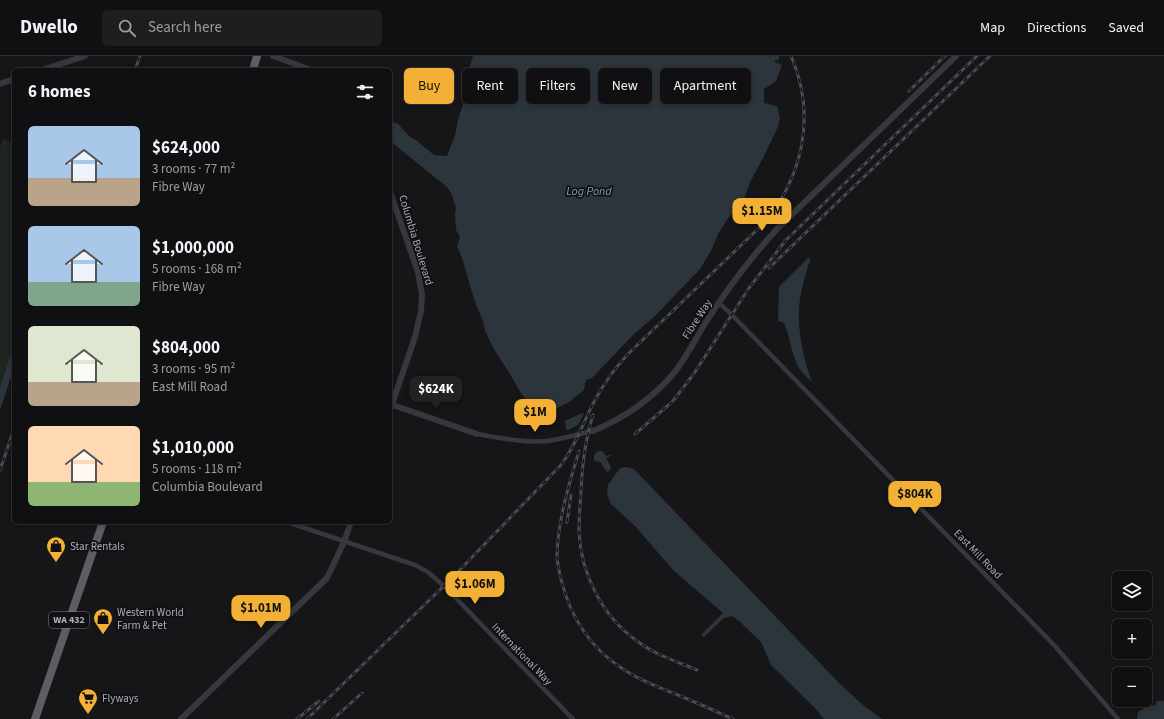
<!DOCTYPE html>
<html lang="en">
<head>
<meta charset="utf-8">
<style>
  :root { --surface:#101012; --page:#1e1e20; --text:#f1f3f6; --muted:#9c9d9f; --line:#303032; --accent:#f2b134 }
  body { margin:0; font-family:"Source Sans 3",sans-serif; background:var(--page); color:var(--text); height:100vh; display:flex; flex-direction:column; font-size:15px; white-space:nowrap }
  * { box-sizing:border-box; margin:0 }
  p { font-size:13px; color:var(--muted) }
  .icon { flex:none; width:22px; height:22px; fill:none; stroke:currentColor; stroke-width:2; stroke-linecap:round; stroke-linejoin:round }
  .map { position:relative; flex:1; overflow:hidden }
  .details { position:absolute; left:12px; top:12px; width:380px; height:456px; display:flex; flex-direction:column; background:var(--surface); border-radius:6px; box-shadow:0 2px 6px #0003,0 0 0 1px var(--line) }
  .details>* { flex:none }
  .banner { position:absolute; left:404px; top:12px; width:380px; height:36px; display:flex; gap:8px }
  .buttons { position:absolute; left:1112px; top:515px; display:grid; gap:8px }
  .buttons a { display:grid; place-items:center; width:40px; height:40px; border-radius:6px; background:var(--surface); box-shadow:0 2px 6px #0003,0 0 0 1px var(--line); font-size:20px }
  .price { position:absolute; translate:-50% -34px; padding:0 9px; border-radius:8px; background:var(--accent); color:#111; font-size:13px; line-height:26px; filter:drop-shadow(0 1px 2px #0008) }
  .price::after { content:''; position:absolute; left:50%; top:24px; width:12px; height:9px; margin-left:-6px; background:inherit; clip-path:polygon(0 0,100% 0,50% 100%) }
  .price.selected { background:#222; color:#fff }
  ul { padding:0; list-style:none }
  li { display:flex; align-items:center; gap:12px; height:100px; padding:0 16px }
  li span { display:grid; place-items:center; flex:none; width:112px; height:80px; border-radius:6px; color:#555 }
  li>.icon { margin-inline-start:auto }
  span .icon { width:48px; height:48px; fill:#fffc; stroke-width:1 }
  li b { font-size:17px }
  h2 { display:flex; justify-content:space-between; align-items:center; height:48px; padding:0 16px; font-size:17px }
  .chip { padding:0 14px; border-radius:6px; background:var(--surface); box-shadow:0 2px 6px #0003,0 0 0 1px var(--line); font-size:14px; line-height:36px }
  .chip.selected { background:var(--accent); color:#111 }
  header { display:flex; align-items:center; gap:24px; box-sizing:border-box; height:56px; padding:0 20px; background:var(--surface); border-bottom:1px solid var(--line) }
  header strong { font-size:19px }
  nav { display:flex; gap:22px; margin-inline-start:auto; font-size:14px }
  .search { width:280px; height:36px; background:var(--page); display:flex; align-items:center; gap:10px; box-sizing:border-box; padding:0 14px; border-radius:6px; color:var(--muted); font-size:15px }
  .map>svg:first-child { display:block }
</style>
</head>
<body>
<header>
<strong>Dwello</strong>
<div class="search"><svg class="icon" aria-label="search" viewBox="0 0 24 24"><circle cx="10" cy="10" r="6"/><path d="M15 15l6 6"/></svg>Search here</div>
<nav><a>Map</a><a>Directions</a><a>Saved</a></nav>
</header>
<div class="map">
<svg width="1164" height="663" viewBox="0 0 1164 663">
  <rect width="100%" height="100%" fill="#161618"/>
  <path fill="#1e261f" d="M4,82L9,86L14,85V288L0,330V91Z"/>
  <path fill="#2c353c" d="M473,0H779V4H775V6L782,9L776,25L764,33V47L777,50L780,62L777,73L763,102L750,126L743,146L729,161L718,178L711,195L700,213L655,260L634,278L592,322L586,324L584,334L569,346L553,354L535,353L526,344L519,334L510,318L495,295L485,275L484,268L474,243L462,202L457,190L460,181L456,174L455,159L456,152L452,139L447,131L390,85V65L398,68L410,81L416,84L434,99L447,100L455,79L459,60L464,46L461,38Z
    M809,201L810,204C806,217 802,230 800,243C796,270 803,301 812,326C808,322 802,317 799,312C791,298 791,282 784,267L778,265L779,231Z
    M14,288V312L0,354V331Z
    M582,357L584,358L578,369L568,374L566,373L565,365Z
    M598,395H602L606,400L614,398L606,402L611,411L610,414L607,416L600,406L595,405C592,401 595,397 598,395Z
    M626,411L634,413L840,628L863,649L882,663H824L816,653L771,609L761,586L739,565L732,560L724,562L704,581L701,579L723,557L673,514L635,470L611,448L607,438L608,429L620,412Z
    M1157,645H1164V663H1137L1138,656L1146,651L1156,649Z"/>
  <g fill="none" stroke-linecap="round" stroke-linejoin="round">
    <path stroke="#37383d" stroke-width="4.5" d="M719,247L731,258L1054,589L1118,663
      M477,378C500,382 523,387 547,385C563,383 578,378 593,375
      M287,466L415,509L428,516L446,532L573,663"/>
    <path stroke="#37383d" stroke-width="6" d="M273,0L311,14
      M42,14L85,0
      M0,28L14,23
      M390,136L418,216L422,239L421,255L415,281L390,354
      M390,348L477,378
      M593,375C624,362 652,343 674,317C686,302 696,282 706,266C728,232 751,201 778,172L956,0
      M181,663L327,522L344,486L351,466"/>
    <path stroke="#5b5e65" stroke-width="8" d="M253,14L257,0
      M35,663L103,466"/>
    <defs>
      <path id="rail" d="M135,14L140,0
        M909,35L945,0
        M769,212L990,0
        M593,359C585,384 582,410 581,436C580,449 579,463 579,476C581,518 602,560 637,585C655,599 676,605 697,614
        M635,378L672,346L683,332L695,316L749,232L786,184L977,0
        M579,395C569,429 558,463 557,499C557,506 559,515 561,523C570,560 590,592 623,613C640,625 661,632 680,640C698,647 715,655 733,663
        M0,414L14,373
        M567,466L571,439
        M297,663L319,645
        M307,663L452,522L560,410C576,390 583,366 595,344C604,327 615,312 628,298L761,170C803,123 817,59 791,0
        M333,663L362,637"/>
    </defs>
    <use href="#rail" stroke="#4a4c52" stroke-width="3"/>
    <use href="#rail" stroke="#111113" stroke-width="1.5" stroke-dasharray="4.5" stroke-linecap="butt"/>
  </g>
  <defs>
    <symbol id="shop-pin" viewBox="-11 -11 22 30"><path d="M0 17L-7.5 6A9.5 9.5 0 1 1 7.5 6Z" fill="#f2b134" stroke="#111113"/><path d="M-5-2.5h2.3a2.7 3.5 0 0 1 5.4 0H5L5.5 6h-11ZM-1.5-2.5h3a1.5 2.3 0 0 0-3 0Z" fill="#111"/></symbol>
    <symbol id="supermarket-pin" viewBox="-11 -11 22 30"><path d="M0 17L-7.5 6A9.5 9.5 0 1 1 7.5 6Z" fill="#f2b134" stroke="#111113"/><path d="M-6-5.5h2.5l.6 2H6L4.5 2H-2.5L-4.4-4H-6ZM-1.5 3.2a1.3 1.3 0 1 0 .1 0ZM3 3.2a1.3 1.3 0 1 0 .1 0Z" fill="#111"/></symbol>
  </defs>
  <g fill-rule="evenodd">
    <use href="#shop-pin" x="45" y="479" width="22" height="30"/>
    <use href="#shop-pin" x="92" y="551" width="22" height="30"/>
    <use href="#supermarket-pin" x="77" y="631" width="22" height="30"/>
  </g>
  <g text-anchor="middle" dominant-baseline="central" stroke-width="3.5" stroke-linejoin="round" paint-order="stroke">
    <rect fill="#111113" stroke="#7b7e86" stroke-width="1" x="49" y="556" width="40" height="16" rx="3"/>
    <g font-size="10" font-weight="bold" fill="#a8adb8">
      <text x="69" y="564">WA 432</text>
    </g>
    <g font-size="11" fill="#a8adb8" stroke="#111113">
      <text transform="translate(416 184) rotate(73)">Columbia Boulevard</text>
      <text transform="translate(697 263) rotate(-57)">Fibre Way</text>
      <text transform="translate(978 498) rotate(46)">East Mill Road</text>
      <text transform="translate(522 598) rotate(46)">International Way</text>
    </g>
    <g font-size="11" fill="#a8adb8" stroke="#111113" text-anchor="start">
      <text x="70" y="490">Star Rentals</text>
      <text x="117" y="556">Western World<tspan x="117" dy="13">Farm &amp; Pet</tspan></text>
      <text x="102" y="642">Flyways</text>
    </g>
    <g font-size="12" font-style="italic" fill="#7f9bb3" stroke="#111113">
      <text x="589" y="135">Log Pond</text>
    </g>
  </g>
</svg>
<div class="buttons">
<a><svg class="icon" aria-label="layers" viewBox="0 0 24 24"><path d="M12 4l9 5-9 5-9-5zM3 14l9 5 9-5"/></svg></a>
<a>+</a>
<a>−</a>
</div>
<b class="price" style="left:762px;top:176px">$1.15M</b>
<b class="price selected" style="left:436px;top:354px">$624K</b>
<b class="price" style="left:535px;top:377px">$1M</b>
<b class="price" style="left:915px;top:459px">$804K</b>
<b class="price" style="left:475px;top:549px">$1.06M</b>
<b class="price" style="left:261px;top:573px">$1.01M</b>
<div class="banner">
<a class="chip selected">Buy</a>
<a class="chip">Rent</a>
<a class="chip">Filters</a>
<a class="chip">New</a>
<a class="chip">Apartment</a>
</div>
<section class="details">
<h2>6 homes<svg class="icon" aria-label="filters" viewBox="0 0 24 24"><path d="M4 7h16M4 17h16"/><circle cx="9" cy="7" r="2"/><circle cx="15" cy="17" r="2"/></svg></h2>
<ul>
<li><span style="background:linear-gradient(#a9c7e8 65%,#b9a48a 0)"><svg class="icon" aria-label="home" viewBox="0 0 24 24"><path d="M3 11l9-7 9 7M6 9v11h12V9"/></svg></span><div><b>$624,000</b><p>3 rooms · 77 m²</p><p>Fibre Way</p></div></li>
<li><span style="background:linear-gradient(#a9c7e8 70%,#7fa58c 0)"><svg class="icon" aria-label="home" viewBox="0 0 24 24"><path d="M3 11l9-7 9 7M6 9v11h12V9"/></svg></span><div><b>$1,000,000</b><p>5 rooms · 168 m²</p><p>Fibre Way</p></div></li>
<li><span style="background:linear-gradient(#dfe7d0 70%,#b9a48a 0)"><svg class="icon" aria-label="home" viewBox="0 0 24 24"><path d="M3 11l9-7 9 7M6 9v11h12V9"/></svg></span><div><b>$804,000</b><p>3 rooms · 95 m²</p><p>East Mill Road</p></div></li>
<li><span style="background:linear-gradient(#ffd9b3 70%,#8fb573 0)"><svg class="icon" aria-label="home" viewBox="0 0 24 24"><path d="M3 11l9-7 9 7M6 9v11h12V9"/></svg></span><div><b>$1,010,000</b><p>5 rooms · 118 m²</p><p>Columbia Boulevard</p></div></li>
</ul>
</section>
</div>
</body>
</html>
